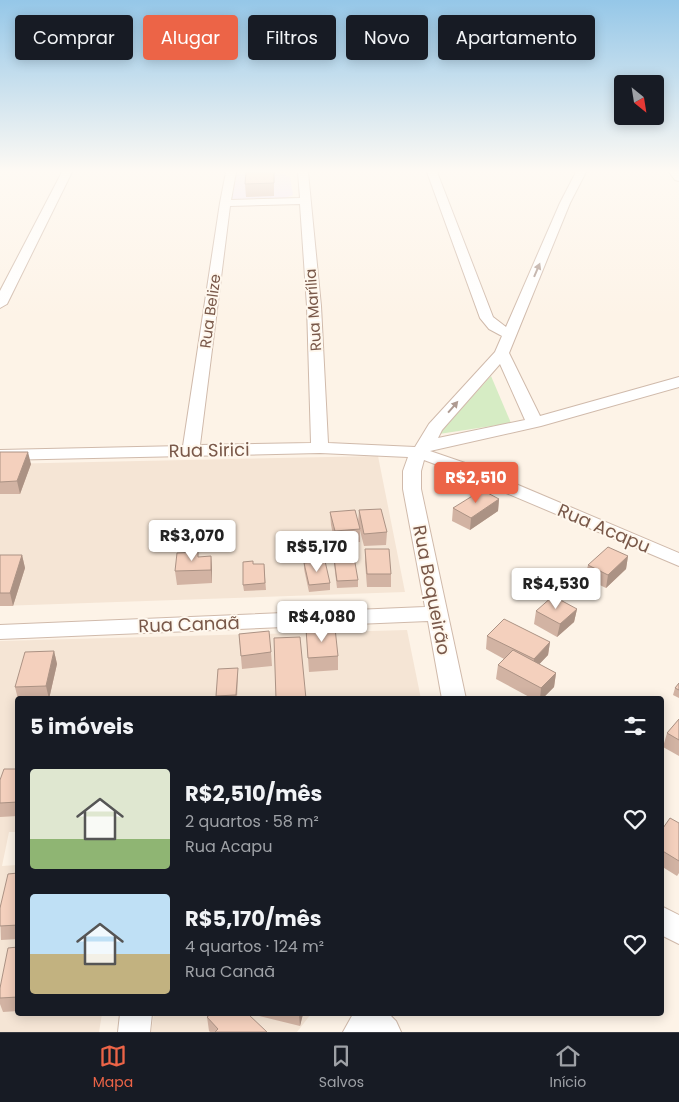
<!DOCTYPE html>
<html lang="pt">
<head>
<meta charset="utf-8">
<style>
  :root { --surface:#171b24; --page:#20242c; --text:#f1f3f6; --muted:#9ea1a6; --line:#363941; --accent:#ec6447 }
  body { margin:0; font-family:Poppins,sans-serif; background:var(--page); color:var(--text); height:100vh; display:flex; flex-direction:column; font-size:19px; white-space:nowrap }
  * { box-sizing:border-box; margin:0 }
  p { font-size:16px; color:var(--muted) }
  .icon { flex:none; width:28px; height:28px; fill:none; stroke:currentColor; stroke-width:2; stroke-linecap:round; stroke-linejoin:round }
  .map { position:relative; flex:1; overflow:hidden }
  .sheet { position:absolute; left:15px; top:696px; width:649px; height:320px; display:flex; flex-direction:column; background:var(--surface); border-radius:5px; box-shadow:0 2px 12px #0003 }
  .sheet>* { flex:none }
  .hud { position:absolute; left:15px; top:15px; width:650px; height:45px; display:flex; gap:10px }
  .needle { width:32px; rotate:150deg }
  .controls { position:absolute; left:614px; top:75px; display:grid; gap:10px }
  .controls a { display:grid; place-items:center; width:50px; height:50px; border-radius:5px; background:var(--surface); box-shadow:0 2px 12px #0003; font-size:25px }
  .price { position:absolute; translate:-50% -42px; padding:0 11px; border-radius:5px; background:#fff; color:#222; font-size:16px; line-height:32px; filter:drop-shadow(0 1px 2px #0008) }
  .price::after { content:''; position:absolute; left:50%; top:30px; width:15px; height:11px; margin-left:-8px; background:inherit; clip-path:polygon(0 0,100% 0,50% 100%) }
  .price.active { background:var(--accent); color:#fff }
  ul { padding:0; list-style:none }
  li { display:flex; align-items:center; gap:15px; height:125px; padding:0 15px }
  li span { display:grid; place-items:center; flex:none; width:140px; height:100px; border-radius:5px; color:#555 }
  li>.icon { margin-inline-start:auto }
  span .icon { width:60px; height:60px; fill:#fffc; stroke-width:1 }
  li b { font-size:21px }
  h2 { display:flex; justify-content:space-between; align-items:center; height:60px; padding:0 15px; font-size:21px }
  .tag { padding:0 18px; border-radius:5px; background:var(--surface); box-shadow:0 2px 12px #0003; font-size:18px; line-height:45px }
  .tag.active { background:var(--accent); color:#fff }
  .dock { display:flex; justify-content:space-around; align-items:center; height:70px; border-top:1px solid var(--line); background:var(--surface); font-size:14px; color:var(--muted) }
  .dock a { display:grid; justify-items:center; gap:2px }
  .dock .active { color:var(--accent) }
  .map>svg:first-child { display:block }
</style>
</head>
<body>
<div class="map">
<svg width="679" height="1032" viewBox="0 0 679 1032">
  <rect width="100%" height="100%" fill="#fdf3e7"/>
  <path fill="#f5e5d5" d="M378,456L405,592L0,606V464Z
    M407,630L421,699H18L17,832H9L2,866L17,865L18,1014H102L99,1032H0V641Z
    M154,1014H311L297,1032H151Z"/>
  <path fill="#f0e3fa" d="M248,173H282L290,177L293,195L282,199L227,200L229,176Z"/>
  <path fill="#d6ecc4" d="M491,376L511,423L439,434Z"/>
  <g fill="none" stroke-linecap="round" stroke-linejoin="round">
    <defs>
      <path id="minor" d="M62,172H72L7,304L0,308V291Z
        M226,172H236L231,200L300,198L298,172H308L321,306L328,443L415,447L429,424L495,352L502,336L489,329L480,318L427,172H437L493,317L506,327L560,203L576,172H586L570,203L509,353L540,416L679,377V387L541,426L430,451L471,465L679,553V566L459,473L424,460L421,471V489L466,699H442L428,621L0,639V625L425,607L403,489V471L408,457L320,453L0,460V450L183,446L220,203ZM300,204L307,306L311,443L200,445L230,206ZM500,364L525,420L438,438L442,430Z
        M669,172H679V181L675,180Z
        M661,906L679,915V944L661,935Z
        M120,1014H152L150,1032H118Z
        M353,1014H389L396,1021L401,1032H343Z"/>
    </defs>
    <use href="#minor" stroke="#d0baab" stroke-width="2"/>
    <use href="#minor" fill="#fff" fill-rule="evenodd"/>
  </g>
  <path fill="#d2b3a3" d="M274,172V196L246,197L245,184Z
    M0,452L31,464L20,494H0Z
    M499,499L498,511L470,530L452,521L453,508Z
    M359,510L387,532L386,545L364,546L358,523Z
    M330,512L360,529V542L335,544L331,525Z
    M365,549L391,574V587H367L365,562Z
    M0,555H22L25,568L13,606H0Z
    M211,556L212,569V583L177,585L175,571Z
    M628,556L626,569L606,588L585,578L588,565Z
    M334,558L358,580V587L337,588L334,564Z
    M304,563L330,583V590L309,592L304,569Z
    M253,564H264L266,590L244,591L243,585Z
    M577,609L574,622L557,637L534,624L536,611Z
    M306,629L338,656V670L309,672Z
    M239,634L271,652L272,666L242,669Z
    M487,636L550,642L548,655L539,664L556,673L554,687L542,699H533L496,679L498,665L504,659L486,649Z
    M54,651L57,664L49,699H18L15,687Z
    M238,675L237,699H216V696Z
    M679,683V698L673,695L675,688Z
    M679,719V756L663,747L667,733Z
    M18,769V816L0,817V780Z
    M679,823V873L677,876L661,866V831Z
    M18,873V939L1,940L0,908Z
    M18,947V1011L3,1012L0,1004V988Z
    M251,1014H303L300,1026Z
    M207,1017L267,1032H210L209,1031Z"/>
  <path fill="#ab9284" d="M28,452L31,464L20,494L17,481Z
    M499,499L498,511L470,530L471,518Z
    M22,555L25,568L13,606L10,593Z
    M211,556L212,569V583L211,570Z
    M628,556L626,569L606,588L608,575Z
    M577,609L574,622L557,637L560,624Z
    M550,642L548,655L532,672L534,659Z
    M54,651L57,664L49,699L46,686Z
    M556,673L554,687L542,699H540L541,688Z
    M299,1014H303L300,1026Z"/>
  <path fill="#f4d0bd" stroke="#ab9284" d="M246,172H274V183L245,184Z
    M0,452H28L17,481L0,482Z
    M482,490L499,499L471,518L453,508Z
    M381,509L387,532L364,534L359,510Z
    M355,510L360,529L335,531L330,512Z
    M608,547L628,556L608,575L588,565Z
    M365,549H389L391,574H367Z
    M198,552V557L211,556V570L175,571L177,553Z
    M0,555H22L10,593H0Z
    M354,557L358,580L337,581L334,558Z
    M253,561V564H264L265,583L243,585V562Z
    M325,561L330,583L309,585L304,563Z
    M553,596L577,609L560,624L536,611Z
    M504,619L550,642L534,659L487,636Z
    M335,628L338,656L308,658L306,629Z
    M269,631L271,652L241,656L239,634Z
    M300,637L306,699H276L274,638Z
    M513,650L556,673L541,688L498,665Z
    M54,651L46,686L15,687L25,652Z
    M238,668L236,695L216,696L218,669Z
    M679,683V690L675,688Z
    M679,719V740L667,733Z
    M4,769H18V802L0,803V780Z
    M670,818L679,823V861L661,850V831Z
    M18,873V925L0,926V908L8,874Z
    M18,947V997L0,998V988L8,948Z
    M211,1014H248L267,1032H215L218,1029L207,1017Z"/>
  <defs><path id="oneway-solid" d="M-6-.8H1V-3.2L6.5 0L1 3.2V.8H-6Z" transform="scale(1.25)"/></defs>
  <g fill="#af9b92">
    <use href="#oneway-solid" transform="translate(537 270) rotate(-67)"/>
    <use href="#oneway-solid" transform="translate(453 407) rotate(-49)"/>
  </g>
  <linearGradient id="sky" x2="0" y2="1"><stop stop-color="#95c7e8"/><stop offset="0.54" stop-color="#fefaf4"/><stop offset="1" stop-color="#fefaf4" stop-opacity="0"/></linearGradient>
  <rect width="679" height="317" fill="url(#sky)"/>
  <g text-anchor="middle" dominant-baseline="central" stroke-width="4" stroke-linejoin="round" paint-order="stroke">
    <g font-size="15" fill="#795849" stroke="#fff8ee">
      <text transform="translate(313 310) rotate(-94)">Rua Marília</text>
      <text transform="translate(210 311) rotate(-82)">Rua Belize</text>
    </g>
    <g font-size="18" fill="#795849" stroke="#fff8ee">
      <text transform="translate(209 450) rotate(-1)">Rua Sirici</text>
      <text transform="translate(604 528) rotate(23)">Rua Acapu</text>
      <text transform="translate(432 590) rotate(79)">Rua Boqueirão</text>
      <text transform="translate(189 624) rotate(-2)">Rua Canaã</text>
    </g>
  </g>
</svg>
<div class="controls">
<a><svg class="needle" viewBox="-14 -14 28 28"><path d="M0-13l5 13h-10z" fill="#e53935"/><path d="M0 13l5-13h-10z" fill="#9ea1a6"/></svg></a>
</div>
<b class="price active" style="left:476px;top:504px">R$2,510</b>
<b class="price" style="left:192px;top:562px">R$3,070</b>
<b class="price" style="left:317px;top:573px">R$5,170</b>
<b class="price" style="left:556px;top:610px">R$4,530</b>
<b class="price" style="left:322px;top:643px">R$4,080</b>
<div class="hud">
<a class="tag">Comprar</a>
<a class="tag active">Alugar</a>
<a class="tag">Filtros</a>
<a class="tag">Novo</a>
<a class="tag">Apartamento</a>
</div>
<section class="sheet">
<h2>5 imóveis<svg class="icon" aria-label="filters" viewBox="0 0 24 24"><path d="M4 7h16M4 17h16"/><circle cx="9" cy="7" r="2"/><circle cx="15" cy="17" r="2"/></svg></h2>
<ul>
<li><span style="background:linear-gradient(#dfe7d0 70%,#8fb573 0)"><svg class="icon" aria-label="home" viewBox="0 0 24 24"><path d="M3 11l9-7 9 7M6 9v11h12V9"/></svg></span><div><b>R$2,510/mês</b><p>2 quartos · 58 m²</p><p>Rua Acapu</p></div><svg class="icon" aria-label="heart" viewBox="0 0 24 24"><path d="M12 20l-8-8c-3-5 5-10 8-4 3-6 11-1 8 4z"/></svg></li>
<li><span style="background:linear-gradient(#bfe0f5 60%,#c2b280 0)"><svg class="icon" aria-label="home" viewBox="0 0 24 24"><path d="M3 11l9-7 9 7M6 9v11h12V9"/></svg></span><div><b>R$5,170/mês</b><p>4 quartos · 124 m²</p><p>Rua Canaã</p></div><svg class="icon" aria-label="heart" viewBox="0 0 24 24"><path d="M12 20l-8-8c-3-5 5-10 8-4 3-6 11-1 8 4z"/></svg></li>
</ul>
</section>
</div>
<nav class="dock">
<a class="active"><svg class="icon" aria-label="map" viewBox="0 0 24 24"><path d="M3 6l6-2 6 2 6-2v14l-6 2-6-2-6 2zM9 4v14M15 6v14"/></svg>Mapa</a>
<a><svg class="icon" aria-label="saved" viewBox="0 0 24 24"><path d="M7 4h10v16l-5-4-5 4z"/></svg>Salvos</a>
<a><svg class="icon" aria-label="home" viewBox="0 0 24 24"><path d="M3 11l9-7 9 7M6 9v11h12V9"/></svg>Início</a>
</nav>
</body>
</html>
